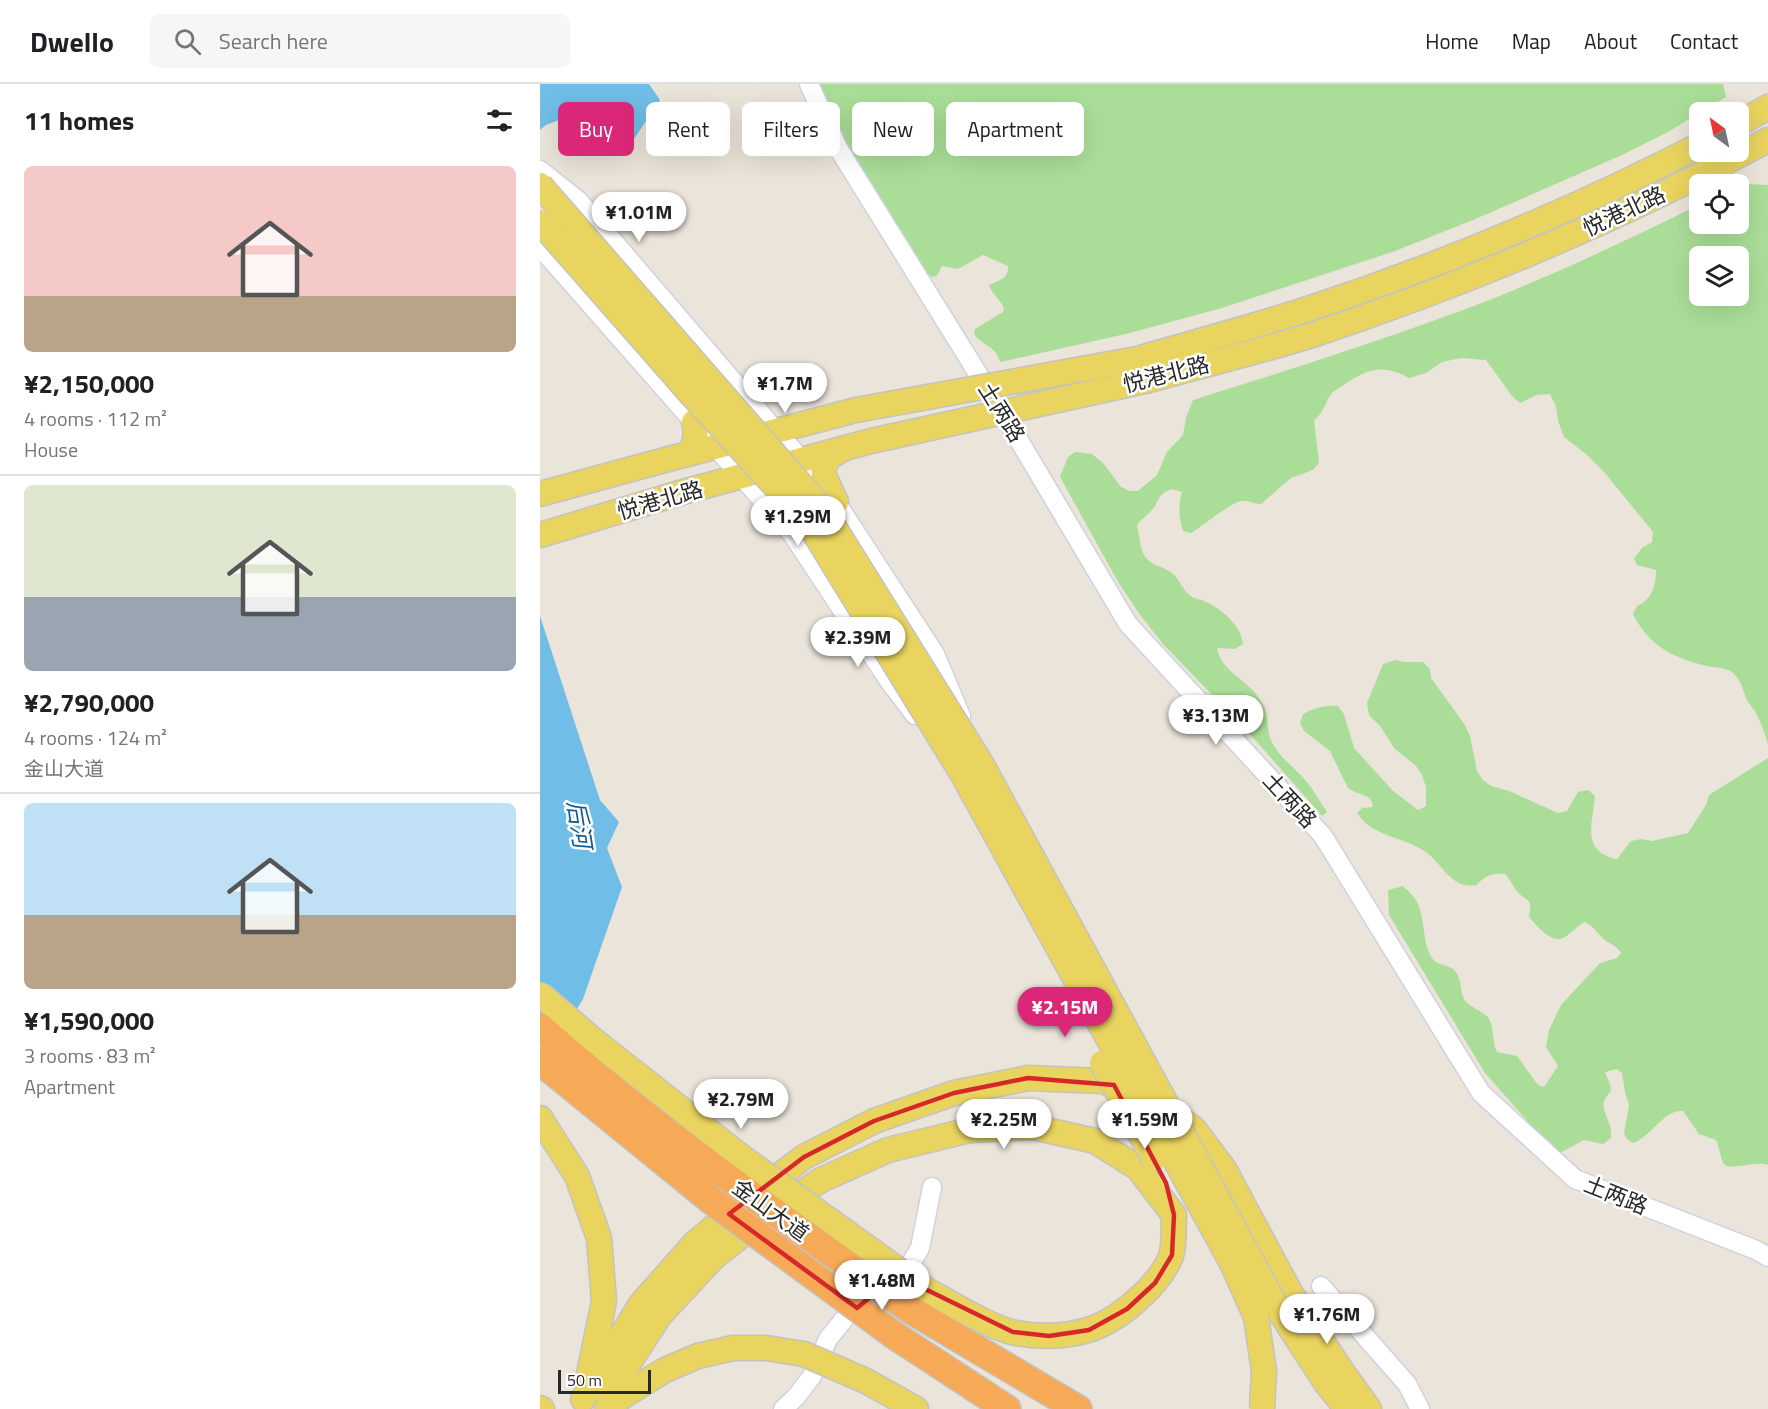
<!DOCTYPE html>
<html lang="en">
<head>
<meta charset="utf-8">
<style>
  :root { --surface:#fff; --page:#f6f6f6; --text:#202124; --muted:#757577; --line:#e0e0e0; --accent:#db2777 }
  body { margin:0; font-family:"Titillium Web","Noto Sans SC",sans-serif; background:var(--page); color:var(--text); height:100vh; display:flex; flex-direction:column; font-size:22px; white-space:nowrap }
  * { box-sizing:border-box; margin:0 }
  p { font-size:20px; color:var(--muted) }
  .icon { flex:none; width:33px; height:33px; fill:none; stroke:currentColor; stroke-width:2; stroke-linecap:round; stroke-linejoin:round }
  .map { position:relative; flex:1; overflow:hidden }
  .panel { display:flex; flex-direction:column; background:var(--surface); width:540px }
  .panel>* { flex:none }
  .top-card { position:absolute; left:18px; top:18px; width:570px; height:54px; display:flex; gap:12px }
  .needle { width:39px; rotate:327deg }
  .tools { position:absolute; left:1149px; top:18px; display:grid; gap:12px }
  .tools a { display:grid; place-items:center; width:60px; height:60px; border-radius:9px; background:var(--surface); box-shadow:0 6px 24px #0002; font-size:30px }
  .scale { position:absolute; left:18px; bottom:15px; width:93px; box-sizing:border-box; padding-left:6px; border:3px solid #282828; border-top:0; font-size:16px; line-height:21px; white-space:nowrap; color:#282828; -webkit-text-stroke:4px #fff; paint-order:stroke }
  .price { position:absolute; translate:-50% -51px; padding:0 14px; border-radius:21px; background:#fff; color:#222; font-size:20px; line-height:39px; filter:drop-shadow(0 2px 3px #0008) }
  .price::after { content:''; position:absolute; left:50%; top:36px; width:18px; height:14px; margin-left:-9px; background:inherit; clip-path:polygon(0 0,100% 0,50% 100%) }
  .price.active { background:var(--accent); color:#fff }
  ul { padding:0; list-style:none }
  li { display:grid; align-content:center; gap:12px; height:318px; padding:0 24px }
  li+li { border-top:2px solid var(--line) }
  li span { display:grid; place-items:center; height:186px; border-radius:9px; color:#555 }
  li>.icon { margin-inline-start:auto }
  span .icon { width:108px; height:108px; fill:#fffc; stroke-width:1 }
  li b { font-size:26px }
  h2 { display:flex; justify-content:space-between; align-items:center; height:72px; padding:0 24px; font-size:26px }
  .pill { padding:0 21px; border-radius:9px; background:var(--surface); box-shadow:0 6px 24px #0002; font-size:21px; line-height:54px }
  .pill.active { background:var(--accent); color:#fff }
  header { display:flex; align-items:center; gap:36px; box-sizing:border-box; height:84px; padding:0 30px; background:var(--surface); border-bottom:2px solid var(--line) }
  header strong { font-size:28px }
  nav { display:flex; gap:33px; margin-inline-start:auto; font-size:21px }
  .search { width:420px; height:54px; background:var(--page); display:flex; align-items:center; gap:15px; box-sizing:border-box; padding:0 21px; border-radius:9px; color:var(--muted); font-size:22px }
  main { display:flex; flex:1; min-height:0 }
  .map>svg:first-child { display:block }
</style>
</head>
<body>
<header>
<strong>Dwello</strong>
<div class="search"><svg class="icon" aria-label="search" viewBox="0 0 24 24"><circle cx="10" cy="10" r="6"/><path d="M15 15l6 6"/></svg>Search here</div>
<nav><a>Home</a><a>Map</a><a>About</a><a>Contact</a></nav>
</header>
<main>
<section class="panel">
<h2>11 homes<svg class="icon" aria-label="filters" viewBox="0 0 24 24"><path d="M4 7h16M4 17h16"/><circle cx="9" cy="7" r="2"/><circle cx="15" cy="17" r="2"/></svg></h2>
<ul>
<li><span style="background:linear-gradient(#f6c9c9 70%,#b9a48a 0)"><svg class="icon" aria-label="home" viewBox="0 0 24 24"><path d="M3 11l9-7 9 7M6 9v11h12V9"/></svg></span><div><b>¥2,150,000</b><p>4 rooms · 112 m²</p><p>House</p></div></li>
<li><span style="background:linear-gradient(#dfe7d0 60%,#9aa5b1 0)"><svg class="icon" aria-label="home" viewBox="0 0 24 24"><path d="M3 11l9-7 9 7M6 9v11h12V9"/></svg></span><div><b>¥2,790,000</b><p>4 rooms · 124 m²</p><p>金山大道</p></div></li>
<li><span style="background:linear-gradient(#bfe0f5 60%,#b9a48a 0)"><svg class="icon" aria-label="home" viewBox="0 0 24 24"><path d="M3 11l9-7 9 7M6 9v11h12V9"/></svg></span><div><b>¥1,590,000</b><p>3 rooms · 83 m²</p><p>Apartment</p></div></li>
</ul>
</section>
<div class="map">
<svg width="1228" height="1325" viewBox="0 0 1228 1325">
  <rect width="100%" height="100%" fill="#eae4da"/>
  <path fill="#aade98" fill-rule="evenodd" d="M280,0H1183L1186,13L1126,49L1082,71L933,136L855,167L682,224L590,249L460,278C455,260 443,263 434,250L435,245L463,228L464,224C460,215 452,210 449,201C459,196 469,195 468,182L443,171L418,185L402,182L397,192L392,193L386,189L303,59Z
    M1207,100L1228,101V660C1225,650 1221,639 1216,629C1214,625 1211,622 1208,618C1203,608 1202,597 1193,589C1186,583 1176,584 1167,582C1133,574 1109,562 1093,530L1097,522C1112,516 1116,501 1116,486L1097,481L1094,474L1102,464L1112,458L1113,448L1065,389L1046,370L1024,353L1018,337L1016,322L1010,310L997,311L980,319L972,312L946,276L921,274L902,278L886,289L869,294C846,281 830,283 808,298C803,302 796,305 792,309C785,318 784,329 774,336L779,379L773,386L751,394L721,420C715,420 707,416 702,417C691,418 663,442 651,449L643,447C639,435 638,421 642,408L632,405C619,410 621,412 615,422C611,429 602,434 597,441C599,449 600,461 603,469C610,483 623,481 633,490C640,496 643,507 651,512C654,515 660,515 664,517C681,524 701,541 703,560L695,565L677,564C681,586 702,593 715,609C719,614 725,622 726,629C729,640 726,648 733,660C741,675 755,684 766,697C774,706 780,718 787,728L782,732L711,651L623,560L598,528L577,496L520,393L528,373L535,368L552,370L564,380L581,403L590,407H598L617,391L627,368L643,351L646,334L653,316C739,289 825,262 909,231C995,200 1077,161 1159,121L1160,140H1198L1199,102ZM1198,172V212H1160V172Z
    M855,576L864,578H883L890,585L891,594L925,641L930,652L937,687L943,696L951,702L969,707L1018,729L1027,727L1038,708L1048,706L1055,712C1053,739 1040,767 1077,775L1091,757L1101,755L1112,757L1148,749L1166,721L1169,711L1228,674V1081C1215,1076 1191,1087 1184,1080C1181,1076 1179,1062 1176,1056L1159,1050L1143,1027C1124,1025 1112,1052 1093,1059L1087,1055L1084,1050L1089,1021L1085,1008L1082,989L1077,985L1065,988L1070,1000L1071,1007C1053,1025 1074,1034 1071,1054L1063,1060L1044,1056L1020,1069L1015,1068L945,989L849,831L848,806L863,802C869,808 875,813 878,820C885,836 882,857 892,874C897,882 909,880 915,887C922,895 920,905 923,913C928,925 946,926 950,937C954,946 952,957 957,968L977,972L998,1001L1004,1003L1018,982L1006,963L1009,946L1021,921L1060,879L1077,874L1081,869C1076,861 1071,861 1065,856C1057,850 1055,843 1045,838C1037,842 1033,848 1025,853C1012,861 997,842 989,833C993,811 986,819 976,806C972,801 970,795 965,790C954,788 944,792 937,801C909,806 903,777 881,765C859,752 832,752 817,729L822,724L833,723C831,708 818,712 808,704L790,667L764,647L760,639L763,630C775,624 784,621 798,622L804,630L814,664L852,706L878,726L886,722V703L882,691L876,682L854,664L840,642L829,631L827,619L843,580Z"/>
  <path fill="#70bee8" d="M0,0H109L120,16L90,61L78,66L45,26L6,41L0,46Z
    M0,532L60,716L79,738L67,764L82,803L43,915L0,986Z"/>
  <g fill="none" stroke-linecap="round" stroke-linejoin="round">
    <defs>
      <path id="minor" d="M269,0L298,64L471,343L588,540L783,752L941,1009L1035,1095L1216,1166L1228,1173
        M0,86L39,117L236,347L262,376L296,418L395,570L421,632
        M0,163L252,450L349,597L375,631
        M781,1202L867,1300L880,1325
        M243,1325L256,1313L272,1292L288,1255L305,1234L371,1179L380,1164L392,1103"/>
      <path id="major" d="M1198,40L1228,23
        M597,275C652,259 708,244 762,227C899,182 1032,127 1160,61
        M609,296C663,281 718,268 772,251C929,199 1082,134 1228,56
        M149,370C156,358 157,351 154,338
        M0,410L121,377L316,326
        M296,418L284,392L283,382L291,372L303,365
        M0,451L143,408L331,357
        M629,1028L653,1044L684,1085L751,1210L803,1289L829,1325
        M0,1034L37,1092L59,1154L64,1217L48,1295
        M735,1220L786,1299L807,1325
        M326,1297L376,1325
        M43,1315L101,1220L155,1159L200,1121L264,1073L334,1037L414,1009L488,994L562,997L588,1007
        M0,1324L2,1325
        M67,1325L81,1291L120,1231L173,1174L221,1136L281,1096L348,1066L430,1046L493,1043L555,1057L598,1084L634,1131C633,1143 635,1160 631,1172C620,1201 578,1237 548,1246C525,1253 499,1253 476,1249C450,1244 409,1218 385,1205
        M68,1325L83,1312L125,1286"/>
      <path id="highway" d="M371,1226L538,1325
        M354,1251L467,1325"/>
    </defs>
    <use href="#minor" stroke="#cfd1e0" stroke-width="21"/>
    <use href="#major" stroke="#c3c3c3" stroke-width="27"/>
    <use href="#highway" stroke="#c3c3c3" stroke-width="30"/>
    <use href="#minor" stroke="#fff" stroke-width="18"/>
    <use href="#major" stroke="#e9d45f" stroke-width="24"/>
    <use href="#highway" stroke="#f6aa58" stroke-width="27"/>
    <defs>
      <path id="major-bridge" d="M0,101L284,427L442,681L735,1220
        M0,138L151,310L267,437L423,691L692,1179L716,1233L724,1287L722,1325
        M316,326L597,275
        M331,357L609,296
        M0,910L51,954L203,1074L385,1205
        M562,979L614,1075
        M125,1286L158,1272L193,1264H226L264,1270L326,1297"/>
      <path id="highway-bridge" d="M0,943C116,1046 244,1135 371,1226
        M0,977L172,1117L354,1251"/>
    </defs>
    <use href="#major-bridge" stroke="#c3c3c3" stroke-width="27" stroke-linecap="butt"/>
    <use href="#highway-bridge" stroke="#c3c3c3" stroke-width="30" stroke-linecap="butt"/>
    <use href="#major-bridge" stroke="#e9d45f" stroke-width="24"/>
    <use href="#highway-bridge" stroke="#f6aa58" stroke-width="27"/>
  </g>
  <path fill="none" stroke="#d62828" stroke-width="4.5" stroke-linejoin="round" d="M488,994L574,1001L626,1099L634,1131L632,1171L615,1199L587,1225L549,1246L509,1252L473,1248L385,1205L360,1188L317,1224L189,1130L264,1073L334,1037L414,1009Z"/>
  <g text-anchor="middle" dominant-baseline="central" stroke-width="5" stroke-linejoin="round" paint-order="stroke">
    <g font-size="22" fill="#282828" stroke="#fff">
      <text transform="translate(1084 127) rotate(-25)">悦港北路</text>
      <text transform="translate(626 290) rotate(-14)">悦港北路</text>
      <text transform="translate(462 328) rotate(58)">土两路</text>
      <text transform="translate(120 416) rotate(-16)">悦港北路</text>
      <text transform="translate(750 716) rotate(47)">土两路</text>
      <text transform="translate(1076 1111) rotate(22)">土两路</text>
      <text transform="translate(231 1126) rotate(36)">金山大道</text>
    </g>
    <g font-size="24" font-style="italic" fill="#135b90" stroke="#fff">
      <text transform="translate(40 740) rotate(81)">后河</text>
    </g>
  </g>
</svg>
<div class="tools">
<a><svg class="needle" viewBox="-14 -14 28 28"><path d="M0-13l5 13h-10z" fill="#e53935"/><path d="M0 13l5-13h-10z" fill="#757577"/></svg></a>
<a><svg class="icon" aria-label="locate" viewBox="0 0 24 24"><circle cx="12" cy="12" r="6"/><path d="M12 2v4M12 18v4M2 12h4M18 12h4"/></svg></a>
<a><svg class="icon" aria-label="layers" viewBox="0 0 24 24"><path d="M12 4l9 5-9 5-9-5zM3 14l9 5 9-5"/></svg></a>
</div>
<div class="scale">50 m</div>
<b class="price" style="left:99px;top:159px">¥1.01M</b>
<b class="price" style="left:245px;top:330px">¥1.7M</b>
<b class="price" style="left:258px;top:463px">¥1.29M</b>
<b class="price" style="left:318px;top:584px">¥2.39M</b>
<b class="price" style="left:676px;top:662px">¥3.13M</b>
<b class="price active" style="left:525px;top:954px">¥2.15M</b>
<b class="price" style="left:201px;top:1046px">¥2.79M</b>
<b class="price" style="left:464px;top:1066px">¥2.25M</b>
<b class="price" style="left:605px;top:1066px">¥1.59M</b>
<b class="price" style="left:342px;top:1227px">¥1.48M</b>
<b class="price" style="left:787px;top:1261px">¥1.76M</b>
<div class="top-card">
<a class="pill active">Buy</a>
<a class="pill">Rent</a>
<a class="pill">Filters</a>
<a class="pill">New</a>
<a class="pill">Apartment</a>
</div>
</div>
</main>
</body>
</html>
